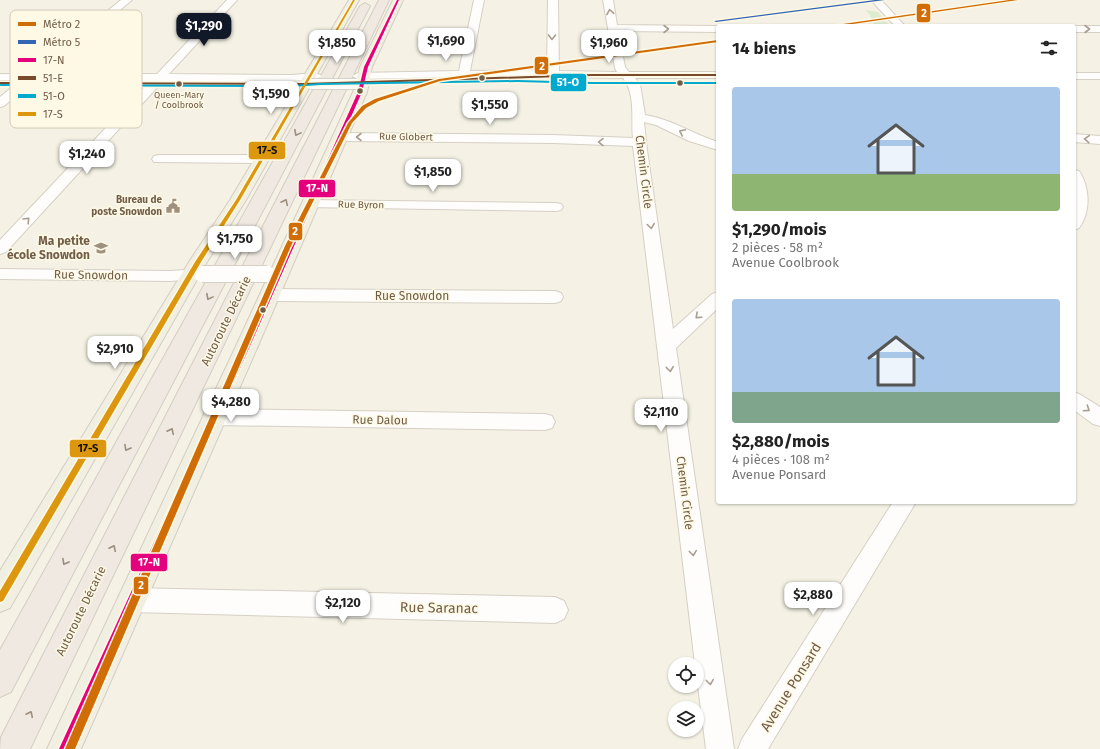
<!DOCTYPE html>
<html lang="fr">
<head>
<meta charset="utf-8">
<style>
  :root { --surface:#fff; --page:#f2f2f2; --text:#222; --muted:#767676; --accent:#111827 }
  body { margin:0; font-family:"Fira Sans",sans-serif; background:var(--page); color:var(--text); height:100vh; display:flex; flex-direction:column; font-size:15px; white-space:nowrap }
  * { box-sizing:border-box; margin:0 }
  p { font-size:13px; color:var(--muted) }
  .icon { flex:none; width:22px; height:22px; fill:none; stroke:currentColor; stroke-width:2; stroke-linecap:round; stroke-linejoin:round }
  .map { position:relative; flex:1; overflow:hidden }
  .panel { position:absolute; left:716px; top:24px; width:360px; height:480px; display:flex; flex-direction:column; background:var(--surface); border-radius:4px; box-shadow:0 1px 3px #0004 }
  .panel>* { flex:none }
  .tools { position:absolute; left:668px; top:657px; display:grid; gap:8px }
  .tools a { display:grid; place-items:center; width:36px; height:36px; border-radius:50%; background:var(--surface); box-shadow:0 1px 3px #0004; font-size:20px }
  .price { position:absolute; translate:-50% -34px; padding:0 9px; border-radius:8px; background:#fff; color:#222; font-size:13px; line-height:26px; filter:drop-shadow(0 1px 2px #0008) }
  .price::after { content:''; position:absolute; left:50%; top:24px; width:12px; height:9px; margin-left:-6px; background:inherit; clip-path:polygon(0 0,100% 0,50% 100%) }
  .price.current { background:var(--accent); color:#fff }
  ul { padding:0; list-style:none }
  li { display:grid; align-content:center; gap:8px; height:212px; padding:0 16px }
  li span { display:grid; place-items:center; height:124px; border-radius:4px; color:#555 }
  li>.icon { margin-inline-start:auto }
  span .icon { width:72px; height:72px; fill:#fffc; stroke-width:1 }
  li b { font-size:17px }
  h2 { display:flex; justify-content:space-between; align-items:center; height:48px; padding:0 16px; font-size:17px }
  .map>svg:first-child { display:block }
</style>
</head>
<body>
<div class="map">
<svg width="1100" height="749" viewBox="0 0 1100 749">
  <rect width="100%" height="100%" fill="#f5f2e5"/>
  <path fill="#dcecd0" d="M865,10L878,12L889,25H874L870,15Z"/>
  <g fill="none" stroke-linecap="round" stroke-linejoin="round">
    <defs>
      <path id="minor" d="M121,0H132L43,74H157L227,0H237L169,74L291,75L316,73L322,76C315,85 183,81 163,81L6,252L0,254V240L150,81L35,80L4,106L0,107V97L21,80H0V74H29Z
        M474,0H484L470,71L547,70L548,0H558L559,71L617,72L615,68L603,0H613L617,25L718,26V32L618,31L625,67L629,72H718V78H635L640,84L645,115C671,119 693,134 718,142V150L689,141L656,125L644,122L647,150L673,329L712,294L718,292V308L676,348L734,749H706L697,678V664H695L633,146L553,143L340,141L335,140L334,137L335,134L340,133L553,135L633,138C631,119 636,94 623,78L558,77L553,80L547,77H469L467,82H459L458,77L358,79L352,76L358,73L459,71Z
        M871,0H881L905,26H895Z
        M1074,26H1100V32H1074Z
        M1074,73H1100V79H1074Z
        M1074,134L1100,136V144L1074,142Z
        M159,155H261L266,156L268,159L266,162L261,163L154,162L152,159L154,156Z
        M1074,170L1079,171C1090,187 1091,212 1079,228L1074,230Z
        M310,200L556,203L561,204L563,207L561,210L556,211L305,207L303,204L305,201Z
        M0,269L170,271L202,269L208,270L210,274L208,278L170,281L0,279Z
        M269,289L555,291L561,293L563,297L561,301L555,303L269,301L263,299L261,295L263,291Z
        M1074,392L1081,395L1100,407V426L1093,424L1074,410Z
        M214,409L545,414L552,416L555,422L552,428L545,430L214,425L207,423L204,417L207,411Z
        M893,502H916L768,749H738L742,739Z
        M132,588L555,597L564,601L568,610L564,619L555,623L132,612L123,609L120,600L123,591Z"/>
      <path id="major" d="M349,0H359L246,200L207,262L10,608L0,612V571L189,262L230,200Z
        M393,0H403L372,67L367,92L258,346L81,749H47L236,346L353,92L360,67Z"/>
      <path id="highway" d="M379,0H389L30,749H0L1,737Z
        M365,3L370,6L11,692L0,697V650L360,6Z"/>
    </defs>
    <use href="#minor" stroke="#d6cfc4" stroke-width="2"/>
    <use href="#major" stroke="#d3cdc3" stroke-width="2"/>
    <use href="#highway" stroke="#d3cdc3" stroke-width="2"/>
    <use href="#minor" fill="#fefdfb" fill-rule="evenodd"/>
    <use href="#major" fill="#f1eee2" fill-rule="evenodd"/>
    <use href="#highway" fill="#efe9e2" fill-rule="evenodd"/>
    <defs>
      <path id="minor-bridge-far1" d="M311,84H356"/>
      <path id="minor-bridge" d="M202,274H267"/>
    </defs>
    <use href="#minor-bridge-far1" stroke="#d6cfc4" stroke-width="12" stroke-linecap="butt"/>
    <use href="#minor-bridge" stroke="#d6cfc4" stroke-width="18" stroke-linecap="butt"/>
    <use href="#minor-bridge-far1" stroke="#fefdfb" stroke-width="10"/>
    <use href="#minor-bridge" stroke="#fefdfb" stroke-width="16"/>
    <defs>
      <path id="bus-1" d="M397,0H399L368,67L362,92L250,346L69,749H59L244,346L358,92L364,67Z"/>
      <path id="bus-2" d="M592,74H718V76H592L304,85L0,84V82L304,83Z"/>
      <path id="bus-3" d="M518,80L592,82H718V84H592L518,82L321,85L291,87L0,86V84L291,85L321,83Z"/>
      <path id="bus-4" d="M353,0H355L240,200L201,262L3,601L0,602V591L195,262L236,200Z"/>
    </defs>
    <use href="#bus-1" stroke="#fef9e5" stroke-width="3"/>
    <use href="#bus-2" stroke="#fef9e5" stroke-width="3"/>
    <use href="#bus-3" stroke="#fef9e5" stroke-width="3"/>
    <use href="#bus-4" stroke="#fef9e5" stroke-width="3"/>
    <use href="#bus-1" fill="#e5007d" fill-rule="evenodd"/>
    <use href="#bus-2" fill="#7a4b2a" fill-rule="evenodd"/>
    <use href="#bus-3" fill="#00a9ce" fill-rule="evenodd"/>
    <use href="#bus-4" fill="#dc970e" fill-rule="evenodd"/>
    <defs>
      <path id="metro-1" d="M1009,0H1018L839,26H829Z
        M718,40V42L440,81L379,101L366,108L352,123L291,246L75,749H65L285,246L348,123L362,106L375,99L439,79Z"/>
      <path id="metro-2" d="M875,0H885L716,22L714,21Z"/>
    </defs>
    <use href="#metro-1" stroke="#fef9e5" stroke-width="3"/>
    <use href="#metro-2" stroke="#fef9e5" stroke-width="3"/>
    <use href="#metro-1" fill="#d06d07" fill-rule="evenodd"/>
    <use href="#metro-2" fill="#3465b4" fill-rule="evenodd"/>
  </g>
  <defs><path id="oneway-chevron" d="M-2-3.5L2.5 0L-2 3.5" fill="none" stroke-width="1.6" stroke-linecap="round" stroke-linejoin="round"/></defs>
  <g stroke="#a99d90">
    <use href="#oneway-chevron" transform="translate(610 12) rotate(-99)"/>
    <use href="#oneway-chevron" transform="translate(666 29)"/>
    <use href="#oneway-chevron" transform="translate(1087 29)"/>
    <use href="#oneway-chevron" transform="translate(552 37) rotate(91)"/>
    <use href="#oneway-chevron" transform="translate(682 132) rotate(-155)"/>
    <use href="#oneway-chevron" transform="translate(359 137) rotate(-180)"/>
    <use href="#oneway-chevron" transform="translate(1087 139) rotate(-176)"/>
    <use href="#oneway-chevron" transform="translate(601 142) rotate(-179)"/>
    <use href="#oneway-chevron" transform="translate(27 220) rotate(-47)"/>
    <use href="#oneway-chevron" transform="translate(651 226) rotate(82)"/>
    <use href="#oneway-chevron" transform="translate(698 316) rotate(138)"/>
    <use href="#oneway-chevron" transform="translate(670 369) rotate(83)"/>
    <use href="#oneway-chevron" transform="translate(1087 409) rotate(34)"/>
    <use href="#oneway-chevron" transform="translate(693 553) rotate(83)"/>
    <use href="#oneway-chevron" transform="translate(710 682) rotate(83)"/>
  </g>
  <g stroke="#9c8e7e">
    <use href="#oneway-chevron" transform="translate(297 133) rotate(118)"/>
    <use href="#oneway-chevron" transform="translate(285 202) rotate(-64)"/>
    <use href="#oneway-chevron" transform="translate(209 297) rotate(118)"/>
    <use href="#oneway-chevron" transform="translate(171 431) rotate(-64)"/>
    <use href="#oneway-chevron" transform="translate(127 448) rotate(119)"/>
    <use href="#oneway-chevron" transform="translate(113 548) rotate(-64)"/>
    <use href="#oneway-chevron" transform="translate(65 562) rotate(119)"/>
    <use href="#oneway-chevron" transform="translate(30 714) rotate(-64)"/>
  </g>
  <defs>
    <symbol id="civic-bare" viewBox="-9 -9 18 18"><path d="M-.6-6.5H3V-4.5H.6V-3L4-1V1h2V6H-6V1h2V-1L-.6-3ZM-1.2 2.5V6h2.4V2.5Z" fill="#9f917f" stroke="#fef9e5" stroke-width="2.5" paint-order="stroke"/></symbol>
    <symbol id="school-bare" viewBox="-9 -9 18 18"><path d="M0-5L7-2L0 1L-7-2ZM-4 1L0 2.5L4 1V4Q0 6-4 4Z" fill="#9f917f" stroke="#fef9e5" stroke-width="2.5" paint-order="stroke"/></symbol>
  </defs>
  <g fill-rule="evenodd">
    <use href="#civic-bare" x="163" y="196" width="20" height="20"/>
    <use href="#school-bare" x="91" y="238" width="20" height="20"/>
  </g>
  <g fill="#705d48" stroke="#fef9e5" stroke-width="1.5">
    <circle cx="482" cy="78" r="3.5"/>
    <circle cx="680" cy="83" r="3.5"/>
    <circle cx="179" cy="84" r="3.5"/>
    <circle cx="360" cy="91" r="3.5"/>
    <circle cx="263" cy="310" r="3.5"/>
  </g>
  <g text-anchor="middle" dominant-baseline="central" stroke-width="3" stroke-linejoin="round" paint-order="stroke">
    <g font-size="9" fill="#705d48" stroke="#fef9e5">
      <text x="179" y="95">Queen-Mary<tspan x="179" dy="10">/ Coolbrook</tspan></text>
    </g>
    <g font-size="10" fill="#705d48" stroke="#fef9e5">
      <text transform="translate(406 137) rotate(1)">Rue Globert</text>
      <text transform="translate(361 205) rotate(1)">Rue Byron</text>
    </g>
    <g font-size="10" font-weight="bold" fill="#705d48" stroke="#fef9e5" text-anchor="end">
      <text x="162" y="200">Bureau de<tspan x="162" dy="12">poste Snowdon</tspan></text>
    </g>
    <g font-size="12" fill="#705d48" stroke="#fef9e5">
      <text transform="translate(644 172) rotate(83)">Chemin Circle</text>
      <text transform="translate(91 275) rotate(1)">Rue Snowdon</text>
      <text x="412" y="296">Rue Snowdon</text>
      <text transform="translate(226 321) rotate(-64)">Autoroute Décarie</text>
      <text transform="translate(380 420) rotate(1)">Rue Dalou</text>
      <text transform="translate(685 493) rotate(83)">Chemin Circle</text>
      <text transform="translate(81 611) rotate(-64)">Autoroute Décarie</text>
    </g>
    <g font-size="12" font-weight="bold" fill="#705d48" stroke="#fef9e5" text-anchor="end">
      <text x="90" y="241">Ma petite<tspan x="90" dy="14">école Snowdon</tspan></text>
    </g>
    <g font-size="14" fill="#705d48" stroke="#fef9e5">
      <text transform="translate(439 608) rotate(1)">Rue Saranac</text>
      <text transform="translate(791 687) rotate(-58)">Avenue Ponsard</text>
    </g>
  </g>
  <rect x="10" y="10" width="132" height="118" rx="6" fill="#fef9e5" stroke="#d3cab6" stroke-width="1"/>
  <rect x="18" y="22" width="18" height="4" fill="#d06d07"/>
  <rect x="18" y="40" width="18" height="4" fill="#3465b4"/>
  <rect x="18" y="58" width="18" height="4" fill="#e5007d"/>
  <rect x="18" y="76" width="18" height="4" fill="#7a4b2a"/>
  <rect x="18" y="94" width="18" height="4" fill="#00a9ce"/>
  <rect x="18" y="112" width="18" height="4" fill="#dc970e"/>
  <g font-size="11" fill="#705d48">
    <text x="43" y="28">Métro 2</text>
    <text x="43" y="46">Métro 5</text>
    <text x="43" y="64">17-N</text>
    <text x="43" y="82">51-E</text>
    <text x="43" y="100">51-O</text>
    <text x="43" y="118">17-S</text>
  </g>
  <g stroke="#fef9e5" stroke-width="1.5">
    <rect x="916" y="3" width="15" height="20" rx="4" fill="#d06d07"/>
    <rect x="534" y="56" width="15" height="19" rx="4" fill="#d06d07"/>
    <rect x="550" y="73" width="37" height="19" rx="4" fill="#00a9ce"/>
    <rect x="248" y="141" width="38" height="19" rx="4" fill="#dc970e"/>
    <rect x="298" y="179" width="38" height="19" rx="4" fill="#e5007d"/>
    <rect x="288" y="222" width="15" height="19" rx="4" fill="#d06d07"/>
    <rect x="69" y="439" width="38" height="19" rx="4" fill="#dc970e"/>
    <rect x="130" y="553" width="38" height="19" rx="4" fill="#e5007d"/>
    <rect x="133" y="576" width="16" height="19" rx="4" fill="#d06d07"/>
  </g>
  <g font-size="11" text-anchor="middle" font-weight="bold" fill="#fff">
    <text x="924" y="17">2</text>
    <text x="542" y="70">2</text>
    <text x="568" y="86">51-O</text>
    <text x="317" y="192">17-N</text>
    <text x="295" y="235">2</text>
    <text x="149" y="566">17-N</text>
    <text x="141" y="589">2</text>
  </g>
  <g font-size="11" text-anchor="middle" font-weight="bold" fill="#111">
    <text x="267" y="154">17-S</text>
    <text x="88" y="452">17-S</text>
  </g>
</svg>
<div class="tools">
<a><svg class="icon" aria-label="locate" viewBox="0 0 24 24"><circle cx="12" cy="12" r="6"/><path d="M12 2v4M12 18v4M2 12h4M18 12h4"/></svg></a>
<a><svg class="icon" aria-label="layers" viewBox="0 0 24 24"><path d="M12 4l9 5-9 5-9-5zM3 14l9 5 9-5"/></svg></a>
</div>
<b class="price current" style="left:204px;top:47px">$1,290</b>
<b class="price" style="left:446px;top:62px">$1,690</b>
<b class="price" style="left:337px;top:64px">$1,850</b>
<b class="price" style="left:609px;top:64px">$1,960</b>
<b class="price" style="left:271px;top:115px">$1,590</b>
<b class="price" style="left:490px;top:126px">$1,550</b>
<b class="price" style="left:87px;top:175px">$1,240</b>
<b class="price" style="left:433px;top:193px">$1,850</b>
<b class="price" style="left:235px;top:260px">$1,750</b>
<b class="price" style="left:115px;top:370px">$2,910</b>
<b class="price" style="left:231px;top:423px">$4,280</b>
<b class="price" style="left:661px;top:433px">$2,110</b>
<b class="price" style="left:813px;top:616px">$2,880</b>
<b class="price" style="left:343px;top:624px">$2,120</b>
<section class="panel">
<h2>14 biens<svg class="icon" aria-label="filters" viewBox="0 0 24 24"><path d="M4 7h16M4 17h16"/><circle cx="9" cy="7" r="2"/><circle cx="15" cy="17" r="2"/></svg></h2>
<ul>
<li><span style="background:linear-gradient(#a9c7e8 70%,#8fb573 0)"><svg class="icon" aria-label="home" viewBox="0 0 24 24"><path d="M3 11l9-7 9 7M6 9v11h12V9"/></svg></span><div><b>$1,290/mois</b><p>2 pièces · 58 m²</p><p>Avenue Coolbrook</p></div></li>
<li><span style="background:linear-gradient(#a9c7e8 75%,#7fa58c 0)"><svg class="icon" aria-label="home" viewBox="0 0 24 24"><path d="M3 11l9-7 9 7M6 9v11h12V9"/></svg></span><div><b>$2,880/mois</b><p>4 pièces · 108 m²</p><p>Avenue Ponsard</p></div></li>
</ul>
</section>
</div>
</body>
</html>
